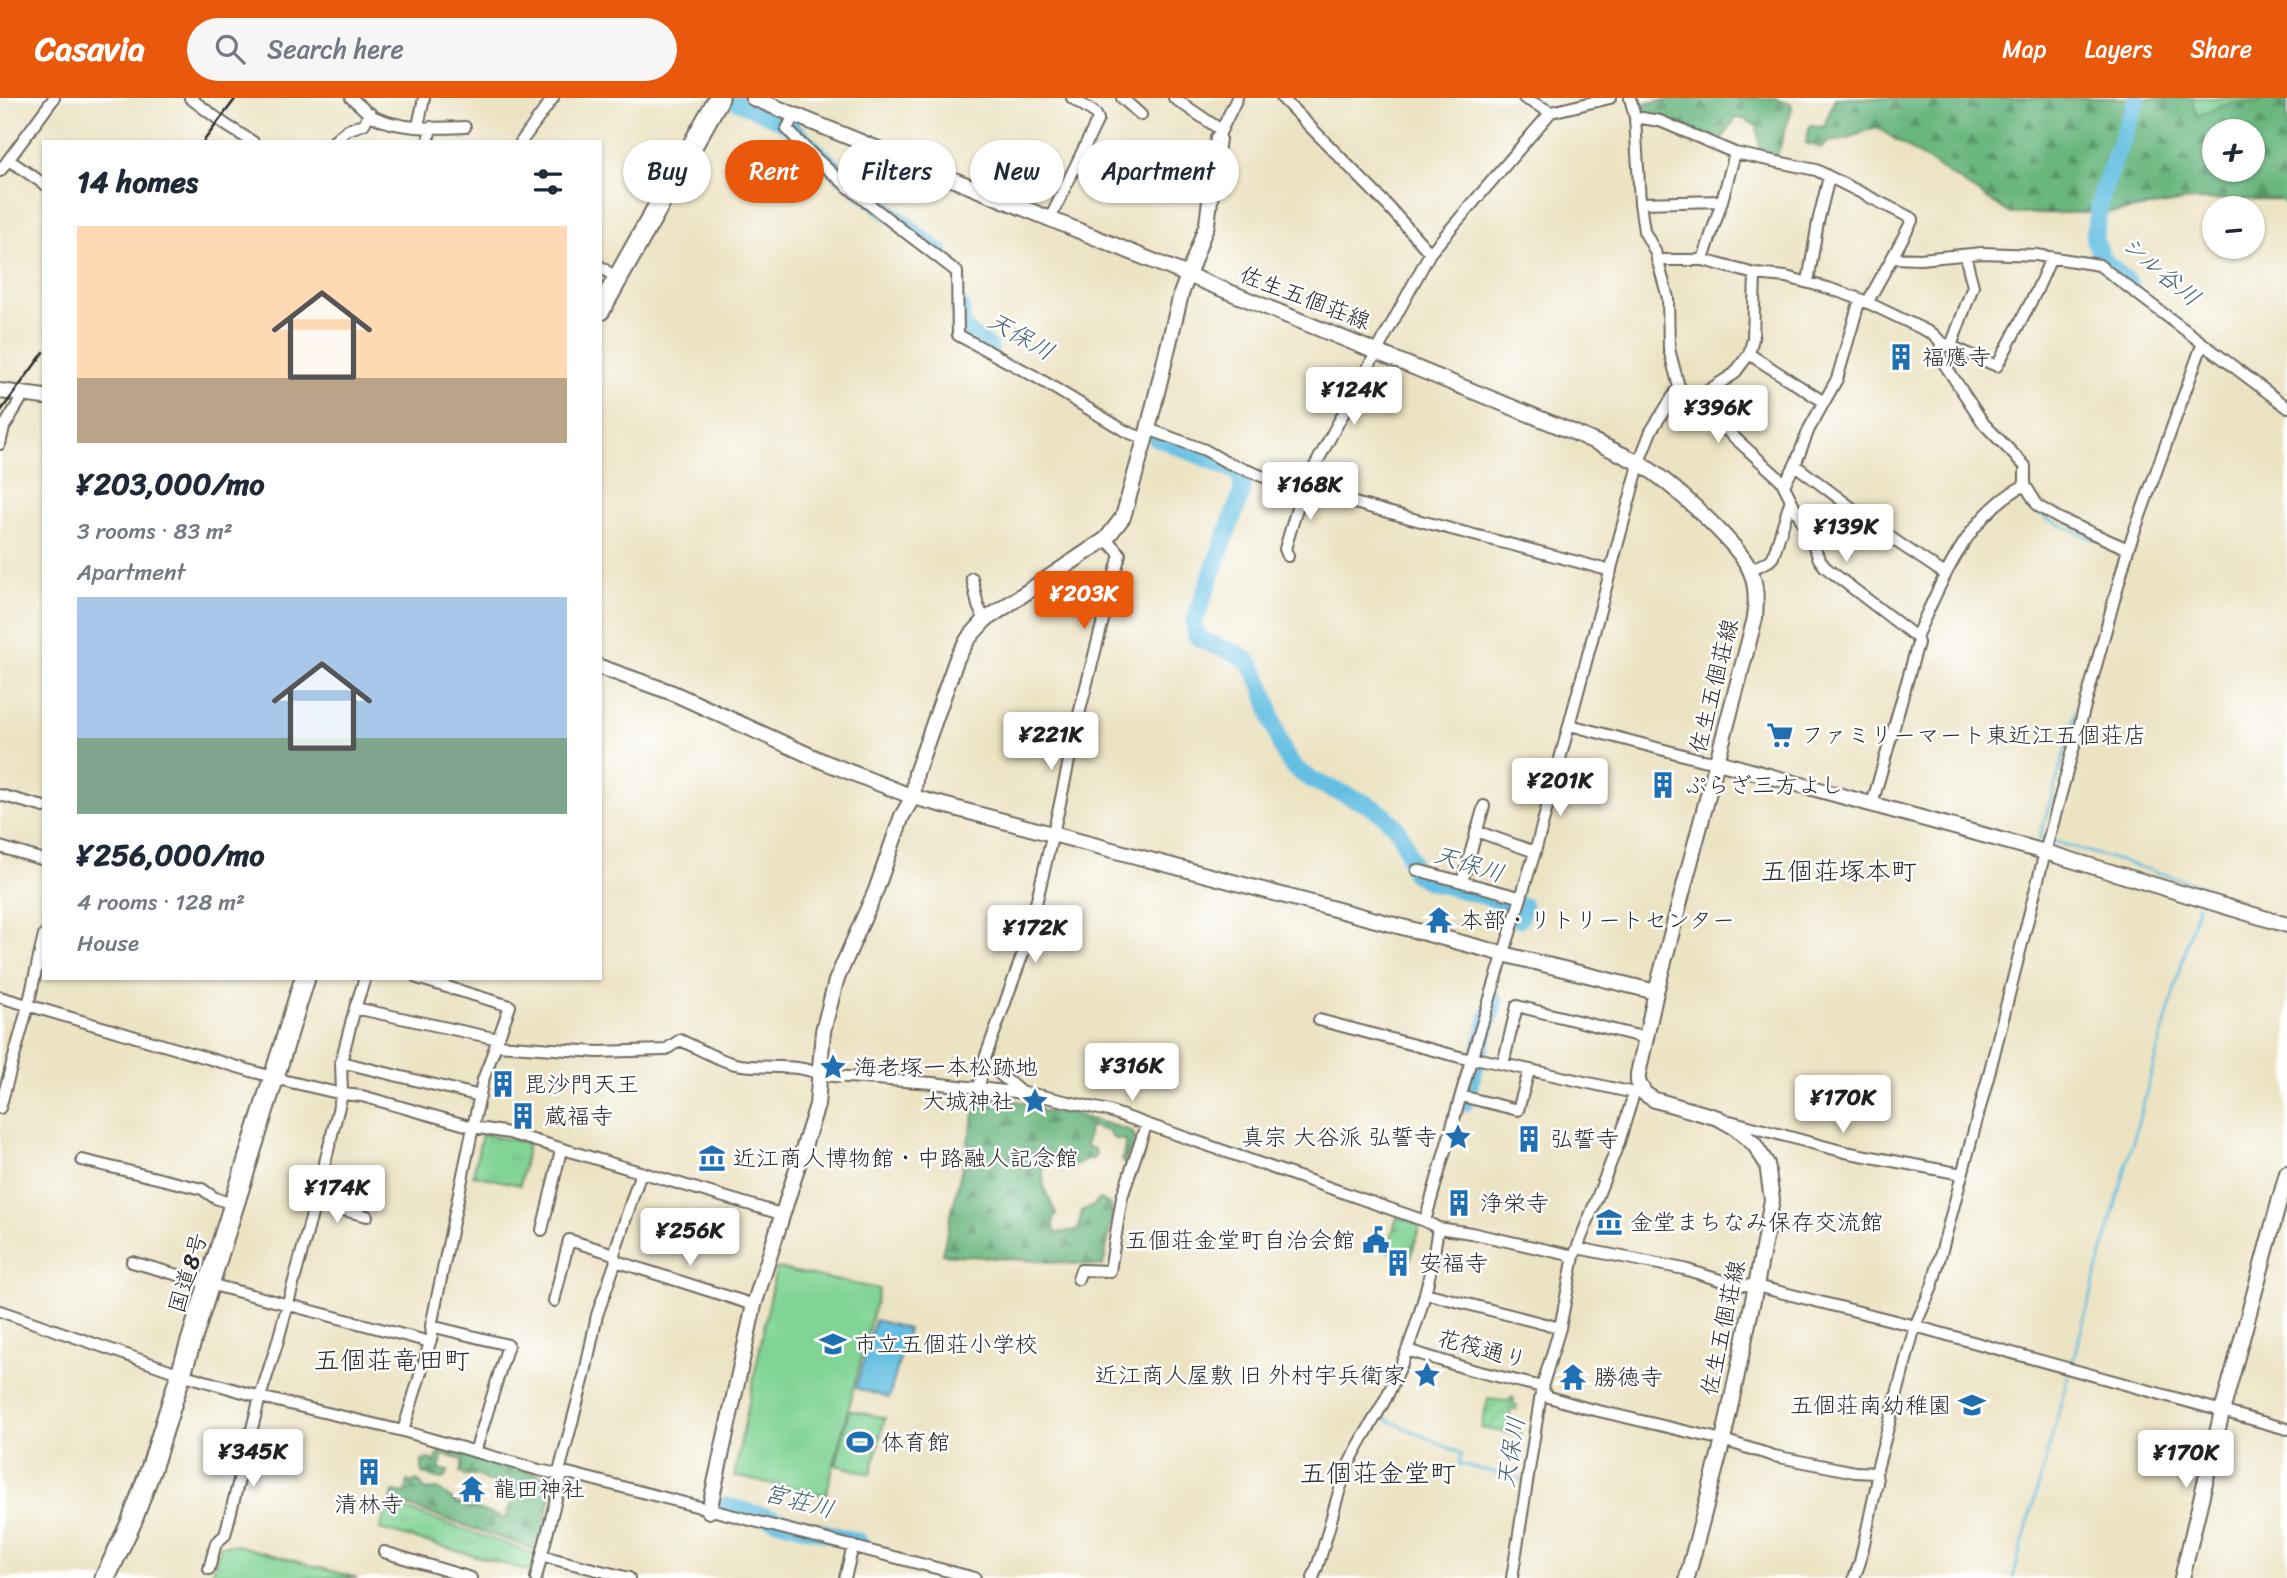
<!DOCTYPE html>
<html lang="en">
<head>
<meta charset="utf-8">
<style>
  :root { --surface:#fff; --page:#f6f6f7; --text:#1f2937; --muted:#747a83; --accent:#ea580c }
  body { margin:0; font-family:Sriracha,"Klee One",sans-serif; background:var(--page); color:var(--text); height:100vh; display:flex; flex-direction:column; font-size:26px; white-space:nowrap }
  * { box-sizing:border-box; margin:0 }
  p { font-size:23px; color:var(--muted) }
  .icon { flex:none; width:38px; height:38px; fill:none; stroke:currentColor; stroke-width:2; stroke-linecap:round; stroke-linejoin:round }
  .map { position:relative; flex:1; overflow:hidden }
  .side { position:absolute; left:42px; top:42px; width:560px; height:840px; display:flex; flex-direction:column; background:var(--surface); border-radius:0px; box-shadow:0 2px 5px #0004 }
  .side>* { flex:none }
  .guide { position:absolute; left:623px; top:42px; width:665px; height:63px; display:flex; gap:14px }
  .buttons { position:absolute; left:2202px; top:21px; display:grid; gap:14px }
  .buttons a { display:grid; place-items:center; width:63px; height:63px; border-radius:50%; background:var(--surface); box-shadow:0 2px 5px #0004; font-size:35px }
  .price { position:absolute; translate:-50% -60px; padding:0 16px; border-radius:7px; background:#fff; color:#222; font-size:23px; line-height:46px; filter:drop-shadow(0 2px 4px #0008) }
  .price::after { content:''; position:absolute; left:50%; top:42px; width:21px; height:16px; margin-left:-10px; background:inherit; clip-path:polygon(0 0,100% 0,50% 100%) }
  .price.active { background:var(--accent); color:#fff }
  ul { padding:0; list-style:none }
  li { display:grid; align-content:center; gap:14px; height:371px; padding:0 35px }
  li span { display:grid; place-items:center; height:217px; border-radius:0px; color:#555 }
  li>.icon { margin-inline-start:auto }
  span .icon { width:126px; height:126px; fill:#fffc; stroke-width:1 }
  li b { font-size:30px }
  h2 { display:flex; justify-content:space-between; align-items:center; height:84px; padding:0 35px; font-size:30px }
  .chip { padding:0 24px; border-radius:32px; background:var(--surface); box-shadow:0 2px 5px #0004; font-size:24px; line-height:63px }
  .chip.active { background:var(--accent); color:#fff }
  header { display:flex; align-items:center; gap:42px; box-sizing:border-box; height:98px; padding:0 35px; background:var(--accent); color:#fff }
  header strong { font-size:33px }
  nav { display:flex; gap:38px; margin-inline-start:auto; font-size:24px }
  .search { width:490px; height:63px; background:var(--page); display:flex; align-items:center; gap:18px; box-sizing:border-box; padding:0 24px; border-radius:38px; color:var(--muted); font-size:26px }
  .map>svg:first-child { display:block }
</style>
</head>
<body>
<header>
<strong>Casavia</strong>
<div class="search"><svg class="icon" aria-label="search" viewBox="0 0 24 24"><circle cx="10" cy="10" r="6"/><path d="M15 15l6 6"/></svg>Search here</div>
<nav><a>Map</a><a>Layers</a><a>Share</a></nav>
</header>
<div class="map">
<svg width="2287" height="1480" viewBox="0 0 2287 1480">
  <defs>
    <pattern id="forest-firs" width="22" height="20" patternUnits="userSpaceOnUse" patternTransform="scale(1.75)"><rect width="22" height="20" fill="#69b67e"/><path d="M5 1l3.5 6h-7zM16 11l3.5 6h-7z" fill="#579467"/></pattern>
    <pattern id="cemetery-stones" width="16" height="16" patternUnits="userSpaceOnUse" patternTransform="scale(1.75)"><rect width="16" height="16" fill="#82d495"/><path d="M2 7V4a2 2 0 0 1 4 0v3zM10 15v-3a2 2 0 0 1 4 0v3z" fill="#70b681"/></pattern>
    <pattern id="park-tufts" width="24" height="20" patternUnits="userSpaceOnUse" patternTransform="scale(1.75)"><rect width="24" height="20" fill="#82d495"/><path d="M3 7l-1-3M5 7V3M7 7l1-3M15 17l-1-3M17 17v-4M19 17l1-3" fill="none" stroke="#70b681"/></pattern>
    <pattern id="garden-furrows" width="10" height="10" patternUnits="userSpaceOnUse" patternTransform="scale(1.75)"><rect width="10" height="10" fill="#82d495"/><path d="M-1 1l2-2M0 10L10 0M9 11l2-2" fill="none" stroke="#70b681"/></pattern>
  </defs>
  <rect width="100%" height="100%" fill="#fff"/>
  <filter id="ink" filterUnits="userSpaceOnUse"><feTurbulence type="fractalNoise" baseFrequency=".0143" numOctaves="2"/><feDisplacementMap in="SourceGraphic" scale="14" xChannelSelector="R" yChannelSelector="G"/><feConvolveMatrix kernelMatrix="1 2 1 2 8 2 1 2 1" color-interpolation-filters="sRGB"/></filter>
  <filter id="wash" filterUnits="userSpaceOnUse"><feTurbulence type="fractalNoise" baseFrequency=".00686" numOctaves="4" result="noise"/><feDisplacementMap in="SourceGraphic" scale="28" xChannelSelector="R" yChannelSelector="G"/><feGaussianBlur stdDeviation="1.57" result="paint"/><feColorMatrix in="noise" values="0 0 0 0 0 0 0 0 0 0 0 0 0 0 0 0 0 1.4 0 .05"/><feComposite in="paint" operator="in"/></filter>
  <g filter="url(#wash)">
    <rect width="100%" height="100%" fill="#ece3c3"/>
    <path fill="#82d495" stroke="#568060" stroke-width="2" d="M776,1170L879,1191L826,1397L734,1378Z
      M849,1312L885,1320L871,1376L836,1367Z
      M221,1447H237L357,1480H211Z"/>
    <path fill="url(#forest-firs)" stroke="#4a7054" stroke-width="2" fill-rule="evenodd" d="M1684,0H1777L1791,6L1792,11L1776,61L1760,58L1757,28L1744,21L1736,20L1720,44L1645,18L1643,7L1646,5Z
      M1835,0H2287V106L2278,101L2190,102L2117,114L2011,116L1876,29C1860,34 1846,45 1830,43L1821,50L1806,45L1810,27L1824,29ZM2214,33H2252V72H2214Z
      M987,999L1037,1006L1041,1013L1057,1015L1063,1013L1132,1033L1135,1039L1125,1066L1122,1063L1126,1042L1114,1041L1108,1033L1089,1028L1086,1048L1094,1051L1096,1056C1091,1065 1097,1059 1087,1062C1071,1068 1074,1069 1060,1059L1049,1061L1042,1067L1044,1090L1056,1116L1053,1121L1055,1135L1078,1132L1082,1112L1092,1109L1100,1101L1111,1107L1113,1117L1103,1168L942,1156L977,1004Z
      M440,1349L555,1381L538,1453L391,1402L393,1394L405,1396L408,1383L411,1385L417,1382L426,1392L438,1391L458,1406H463L505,1421L514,1399C504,1380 489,1389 478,1377L465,1378L460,1374L463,1362L443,1357L439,1371L448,1373L446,1379L442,1381L422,1376V1362L431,1361L435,1365Z"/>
    <path fill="url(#cemetery-stones)" stroke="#568060" stroke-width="2" d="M2191,0H2259V4L2230,5L2197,18Z"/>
    <path fill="url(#park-tufts)" stroke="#568060" stroke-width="2" d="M482,1036L528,1045L520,1087L473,1077Z
      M1397,1119L1420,1127L1410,1162L1387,1153Z
      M388,1405L537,1457L532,1474L380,1431Z"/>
    <path fill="url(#garden-furrows)" stroke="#568060" stroke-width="2" d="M1511,1299L1514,1300L1513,1306L1517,1307L1516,1312L1511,1311L1509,1323L1521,1325L1520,1337L1481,1330L1488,1301L1510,1303Z"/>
    <path fill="#65bfe2" stroke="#487586" stroke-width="2" d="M875,1222L908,1231L889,1300L856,1290Z"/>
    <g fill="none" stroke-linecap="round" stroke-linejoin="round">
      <path stroke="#65bfe2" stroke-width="2.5" d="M2034,412L2045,420L2100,444
        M2047,742L2039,739L2053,695L2121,454L2119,453
        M2053,743L2203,788L2201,796
        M2071,1269L2198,806
        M1383,1315L1384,1320L1462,1356L1459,1366L1524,1382
        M2013,1480L2069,1275"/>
      <path stroke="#65bfe2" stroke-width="18" d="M731,0L786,25L842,77L940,155
        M2130,186L2104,163L2094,141L2102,95L2137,0
        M961,209L962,230L990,250
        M1156,339L1237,373L1242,382V394L1194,524L1196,537C1212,552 1238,549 1251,567C1271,594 1273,650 1295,670C1324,695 1368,697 1393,726C1405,739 1409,759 1414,775L1429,783L1523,808L1519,821
        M1464,1005L1494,904
        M726,1408L859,1444"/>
    </g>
  </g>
  <g filter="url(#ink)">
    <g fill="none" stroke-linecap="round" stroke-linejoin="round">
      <defs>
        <path id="street" d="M190,0L226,27L253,44
          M351,0C358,5 365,13 372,18C399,32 436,30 465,29
          M1122,0L1141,17
          M1174,0L1221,32
          M1282,0L1386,106L1430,155
          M1524,0L1551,14L1610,0
          M1630,0L1635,19L1640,105L1644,133L1655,153L1668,200L1669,251L1679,289L1781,382L1811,441L1819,461L1825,469L1916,539
          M794,17L787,31C835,84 901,130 957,174L958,237L1036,279L1125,333L1145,341
          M1635,19L1660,23L1735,55L1816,72L1913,121L1892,160
          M418,28L424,0
          M1219,37L1237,0
          M333,44L347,32L364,26L370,15
          M428,44L431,29
          M521,44L553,0
          M9,62L44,86
          M0,73L54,0
          M1722,103L1735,55
          M1640,105L1722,103L1703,162
          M1050,121L1098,21L1095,15L1072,0
          M1657,162H1703L1755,176L1786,179L1828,190L1860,201L1933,236L1941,244L1940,258L1945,267L1984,326L2025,368V387C1967,416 1942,484 1916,539L1918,545L1872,706
          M600,168L617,181
          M1808,184L1818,124L1829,79
          M1867,205L1892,160L1920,161L1982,155L2036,157L2099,167L2287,309
          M1941,244L1997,268L2036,194L2051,160
          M1951,248L1973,188L1965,157
          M1749,256L1753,240L1755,176
          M1693,302L1734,276L1749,256L1824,304
          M1148,331L1205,352L1226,364L1297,392L1303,390C1405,421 1509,445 1611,473
          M0,346L4,329L24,296
          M1795,367L1897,444L1945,476
          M1784,387L1795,367L1809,331L1837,281L1860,201
          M2025,387L2038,408L2058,420L2128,451
          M1288,458L1285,451L1303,390L1430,155L1551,14
          M1750,472L1769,463L1773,459L1791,401
          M972,480L978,508L985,522
          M1570,627L1702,662L1718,664
          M0,697L44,709
          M1476,733L1535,754
          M0,749L44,762
          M1417,772L1519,799
          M1462,784L1484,708
          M365,880L355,910L498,941
          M0,899L282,982L342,996L362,998L473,1029L509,1035L781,1116
          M1319,922L1471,962L1480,961L1634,995
          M496,947L597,954L665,952L680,942C698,950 716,961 735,966C761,972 799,964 820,977L932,985L1033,996L1109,1013L1425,1123L1438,1130L1471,1135L1574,1158
          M984,963L1022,995
          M341,964L355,910
          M1503,966L1517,908L1646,940
          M979,990L984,963L1026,847L1059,710L1078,620L1120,456L1106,441
          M1461,998L1518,1012L1529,973
          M0,1010L28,908L44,837
          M1730,1023L1845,1054L1962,1076
          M82,1062L202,1091L215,1100L235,1107
          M315,1105L367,1118
          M1425,1123L1471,962L1535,754L1641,359L1651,333L1679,289
          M542,1132L561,1052
          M1577,1150L1684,1171L1733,1186L1756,1188L1915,1228L2287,1331
          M616,1163L754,1207
          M132,1164L217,1188L430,1244
          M1078,1181L1081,1172L1110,1173L1122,1099L1146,1027
          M1425,1195L1560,1230
          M554,1203L569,1142L614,1156
          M0,1213L181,1276L260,1299L403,1333L539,1372L562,1377L568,1375L975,1480
          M431,1228L508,1247L475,1354
          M1407,1252L1472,1272L1542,1289
          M1542,1289L1545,1296L1549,1299L1586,1310L1723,1342L1774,1358L1855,1374L1876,1375
          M403,1333L432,1238L431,1228L483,982L510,908L417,880
          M384,1454L471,1480
          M542,1458L629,1480
          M209,1471L216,1445L225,1437L260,1299L277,1246L315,1105L342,996L341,964L480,998
          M536,1480L562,1377L560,1370L585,1275L597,1217L616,1163L614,1156L641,1074
          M845,1480L853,1448
          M1313,1480C1327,1445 1333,1408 1346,1373C1357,1346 1374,1324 1387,1298C1413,1246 1430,1187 1438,1130
          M1512,1480L1542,1289L1560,1230L1574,1158L1619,1044L1634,995L1642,992
          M1854,1480L1860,1464L1877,1385L1876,1375L1915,1228L1932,1189L1989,976L2045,754L2128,451L2202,247"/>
        <path id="secondary" d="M753,0L1573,334C1596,345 1620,354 1642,367C1668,382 1738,445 1750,472C1757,487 1756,503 1755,520L1656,894L1638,976V984L1645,996L1655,1002L1718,1020L1736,1030L1754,1046L1767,1066L1772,1102L1756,1188L1723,1342L1687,1480
          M0,293L44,299
          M600,569L673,595L822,663L913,699L1515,859L1656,894
          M1718,664L2045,754L2287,827
          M709,1413L754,1207L817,1007L823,933L836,883L876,792L902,718L913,699L916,675L957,560L968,541L985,522L1106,441L1123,419L1148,331L1181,196L1207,126L1218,40
          M2182,1480L2222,1314L2287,1075"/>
        <path id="highway" d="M600,212L719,0
          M105,1480L131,1425L151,1371L305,880"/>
      </defs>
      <use href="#street" stroke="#6f6b60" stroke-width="14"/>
      <use href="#secondary" stroke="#6f6b60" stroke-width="18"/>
      <use href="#highway" stroke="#6f6b60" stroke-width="23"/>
      <use href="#street" stroke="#fff" stroke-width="10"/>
      <use href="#secondary" stroke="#fff" stroke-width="14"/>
      <use href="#highway" stroke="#fff" stroke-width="19"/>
      <path stroke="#2b2b2b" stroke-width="2.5" d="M203,44L236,0
        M0,314L44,254"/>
    </g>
  </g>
  <defs>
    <symbol id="building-bare" viewBox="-9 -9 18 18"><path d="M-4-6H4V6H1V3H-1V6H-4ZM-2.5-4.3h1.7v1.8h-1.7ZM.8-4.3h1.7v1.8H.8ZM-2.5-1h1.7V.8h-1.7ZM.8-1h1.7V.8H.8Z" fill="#1f6fb2" stroke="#fff" stroke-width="2.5" paint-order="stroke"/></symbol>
    <symbol id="supermarket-bare" viewBox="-9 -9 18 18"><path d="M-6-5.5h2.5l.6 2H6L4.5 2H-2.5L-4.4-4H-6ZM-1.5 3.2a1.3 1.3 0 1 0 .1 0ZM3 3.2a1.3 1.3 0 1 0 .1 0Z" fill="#1f6fb2" stroke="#fff" stroke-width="2.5" paint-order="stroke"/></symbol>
    <symbol id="temple-bare" viewBox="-9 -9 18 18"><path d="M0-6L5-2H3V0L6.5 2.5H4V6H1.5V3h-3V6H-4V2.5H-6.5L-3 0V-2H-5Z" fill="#1f6fb2" stroke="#fff" stroke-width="2.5" paint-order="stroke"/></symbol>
    <symbol id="sight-bare" viewBox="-9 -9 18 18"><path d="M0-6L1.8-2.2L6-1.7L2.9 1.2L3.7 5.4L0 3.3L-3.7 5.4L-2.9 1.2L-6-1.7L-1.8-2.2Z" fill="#1f6fb2" stroke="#fff" stroke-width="2.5" paint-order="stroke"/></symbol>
    <symbol id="museum-bare" viewBox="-9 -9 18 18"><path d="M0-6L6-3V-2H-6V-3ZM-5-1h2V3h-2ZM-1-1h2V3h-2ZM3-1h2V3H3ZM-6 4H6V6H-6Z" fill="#1f6fb2" stroke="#fff" stroke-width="2.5" paint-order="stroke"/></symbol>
    <symbol id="civic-bare" viewBox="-9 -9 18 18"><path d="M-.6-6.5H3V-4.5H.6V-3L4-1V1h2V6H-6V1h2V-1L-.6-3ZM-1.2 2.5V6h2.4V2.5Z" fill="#1f6fb2" stroke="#fff" stroke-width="2.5" paint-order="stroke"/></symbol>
    <symbol id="school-bare" viewBox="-9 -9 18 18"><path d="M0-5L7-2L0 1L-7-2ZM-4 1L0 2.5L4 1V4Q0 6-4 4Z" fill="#1f6fb2" stroke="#fff" stroke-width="2.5" paint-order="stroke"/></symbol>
    <symbol id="stadium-bare" viewBox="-9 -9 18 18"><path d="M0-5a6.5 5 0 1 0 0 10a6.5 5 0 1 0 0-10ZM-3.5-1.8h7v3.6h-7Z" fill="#1f6fb2" stroke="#fff" stroke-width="2.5" paint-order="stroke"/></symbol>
  </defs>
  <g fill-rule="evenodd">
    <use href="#building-bare" x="1882" y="240" width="38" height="38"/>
    <use href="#supermarket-bare" x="1761" y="618" width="38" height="38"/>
    <use href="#building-bare" x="1644" y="668" width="38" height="38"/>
    <use href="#temple-bare" x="1420" y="803" width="38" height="38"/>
    <use href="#sight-bare" x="814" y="950" width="38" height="38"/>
    <use href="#building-bare" x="484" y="967" width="38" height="38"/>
    <use href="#sight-bare" x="1016" y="984" width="38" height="38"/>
    <use href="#building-bare" x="504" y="999" width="38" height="38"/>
    <use href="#sight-bare" x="1439" y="1020" width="38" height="38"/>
    <use href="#building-bare" x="1510" y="1022" width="38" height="38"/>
    <use href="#museum-bare" x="693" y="1041" width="38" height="38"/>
    <use href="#building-bare" x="1440" y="1086" width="38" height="38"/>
    <use href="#museum-bare" x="1590" y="1105" width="38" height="38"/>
    <use href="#civic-bare" x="1357" y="1123" width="38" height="38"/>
    <use href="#building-bare" x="1379" y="1146" width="38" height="38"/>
    <use href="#school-bare" x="814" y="1227" width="38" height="38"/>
    <use href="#sight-bare" x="1408" y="1258" width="38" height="38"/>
    <use href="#temple-bare" x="1554" y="1260" width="38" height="38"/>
    <use href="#school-bare" x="1953" y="1288" width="38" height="38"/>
    <use href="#stadium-bare" x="841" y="1325" width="38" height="38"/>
    <use href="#building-bare" x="350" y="1355" width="38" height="38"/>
    <use href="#temple-bare" x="453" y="1372" width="38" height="38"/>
  </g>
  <g text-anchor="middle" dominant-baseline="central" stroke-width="5" stroke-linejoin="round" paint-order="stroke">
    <g font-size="23" fill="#2b2b2b" stroke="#fff">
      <text transform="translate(1305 200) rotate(21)">佐生五個荘線</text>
      <text transform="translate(1714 588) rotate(-76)">佐生五個荘線</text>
      <text transform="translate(188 1175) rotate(-73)">国道8号</text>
      <text transform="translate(1723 1230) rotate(-78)">佐生五個荘線</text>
      <text transform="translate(1482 1251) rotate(15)">花筏通り</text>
    </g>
    <g font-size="23" fill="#2b2b2b" stroke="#fff" text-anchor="start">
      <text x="1922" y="259">福應寺</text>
      <text x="1801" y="637">ファミリーマート東近江五個荘店</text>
      <text x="1684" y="687">ぷらざ三方よし</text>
      <text x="1460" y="822">本部・リトリートセンター</text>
      <text x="854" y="969">海老塚一本松跡地</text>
      <text x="524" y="986">毘沙門天王</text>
      <text x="1014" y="1003" text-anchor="end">大城神社</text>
      <text x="544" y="1018">蔵福寺</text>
      <text x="1437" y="1039" text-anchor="end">真宗 大谷派 弘誓寺</text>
      <text x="1550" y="1041">弘誓寺</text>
      <text x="733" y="1060">近江商人博物館・中路融人記念館</text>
      <text x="1480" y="1105">浄栄寺</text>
      <text x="1630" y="1124">金堂まちなみ保存交流館</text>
      <text x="1355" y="1142" text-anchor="end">五個荘金堂町自治会館</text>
      <text x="1419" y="1165">安福寺</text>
      <text x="854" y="1246">市立五個荘小学校</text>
      <text x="1406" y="1277" text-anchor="end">近江商人屋敷 旧 外村宇兵衛家</text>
      <text x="1594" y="1279">勝徳寺</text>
      <text x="1951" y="1307" text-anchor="end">五個荘南幼稚園</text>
      <text x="881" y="1344">体育館</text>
      <text x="493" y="1391">龍田神社</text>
      <text x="369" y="1406" text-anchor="middle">清林寺</text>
    </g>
    <g font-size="24" font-style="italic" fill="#3f5f6b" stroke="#fff">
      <text transform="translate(2161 173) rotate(40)">シル谷川</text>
      <text transform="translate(1021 238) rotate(30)">天保川</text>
      <text transform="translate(1469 766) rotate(17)">天保川</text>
      <text transform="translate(1511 1354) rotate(-81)">天保川</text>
      <text transform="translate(799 1403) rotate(15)">宮荘川</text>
    </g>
    <g font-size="26" fill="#2b2b2b" stroke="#fff">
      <text x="1839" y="773">五個荘塚本町</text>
      <text x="392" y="1262">五個荘竜田町</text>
      <text x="1378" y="1375">五個荘金堂町</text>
    </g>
  </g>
</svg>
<div class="buttons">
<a>+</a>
<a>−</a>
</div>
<b class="price" style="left:1354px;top:329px">¥124K</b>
<b class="price" style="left:1718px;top:347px">¥396K</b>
<b class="price" style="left:1310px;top:424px">¥168K</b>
<b class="price" style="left:1846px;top:466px">¥139K</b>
<b class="price active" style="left:1084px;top:533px">¥203K</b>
<b class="price" style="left:1051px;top:674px">¥221K</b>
<b class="price" style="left:1560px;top:720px">¥201K</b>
<b class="price" style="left:1035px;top:867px">¥172K</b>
<b class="price" style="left:1132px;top:1005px">¥316K</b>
<b class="price" style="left:1843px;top:1037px">¥170K</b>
<b class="price" style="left:337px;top:1127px">¥174K</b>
<b class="price" style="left:690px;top:1170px">¥256K</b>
<b class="price" style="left:253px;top:1391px">¥345K</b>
<b class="price" style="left:2186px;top:1392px">¥170K</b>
<div class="guide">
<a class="chip">Buy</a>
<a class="chip active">Rent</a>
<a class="chip">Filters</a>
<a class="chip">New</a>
<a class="chip">Apartment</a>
</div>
<section class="side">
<h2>14 homes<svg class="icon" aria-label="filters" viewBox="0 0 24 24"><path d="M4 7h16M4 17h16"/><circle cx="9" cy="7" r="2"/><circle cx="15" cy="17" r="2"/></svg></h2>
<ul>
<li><span style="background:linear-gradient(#ffd9b3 70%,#b9a48a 0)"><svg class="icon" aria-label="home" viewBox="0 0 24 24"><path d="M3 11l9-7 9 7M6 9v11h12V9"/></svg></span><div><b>¥203,000/mo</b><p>3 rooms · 83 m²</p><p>Apartment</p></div></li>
<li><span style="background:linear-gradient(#a9c7e8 65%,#7fa58c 0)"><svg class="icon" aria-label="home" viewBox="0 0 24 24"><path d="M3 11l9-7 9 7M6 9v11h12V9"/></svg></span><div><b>¥256,000/mo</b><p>4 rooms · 128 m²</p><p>House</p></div></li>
</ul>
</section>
</div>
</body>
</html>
